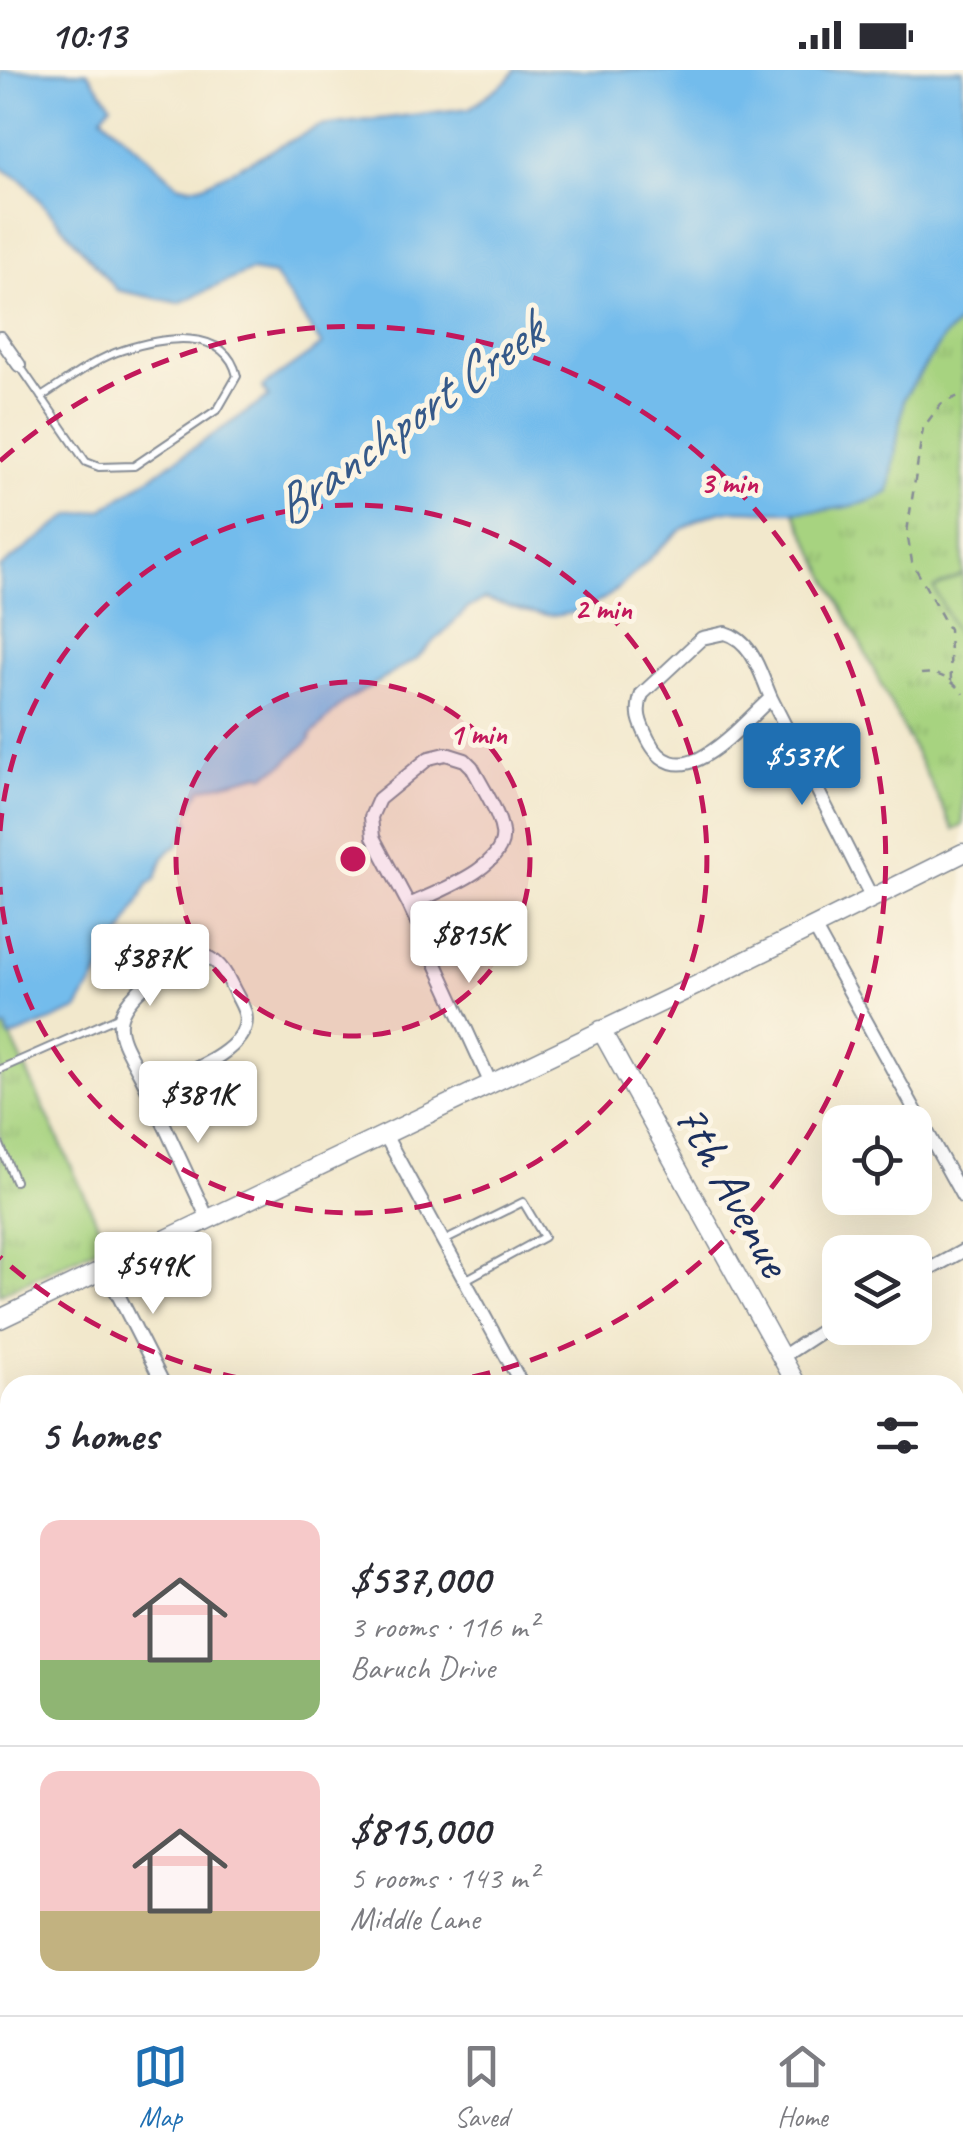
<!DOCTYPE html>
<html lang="en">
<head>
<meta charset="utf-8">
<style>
  :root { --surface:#fff; --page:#f7f7f7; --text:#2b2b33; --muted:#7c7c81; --line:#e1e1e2; --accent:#1f6fb2 }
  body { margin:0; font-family:Caveat,sans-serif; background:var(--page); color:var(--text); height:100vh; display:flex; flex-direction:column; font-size:38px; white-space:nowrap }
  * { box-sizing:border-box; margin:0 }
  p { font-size:32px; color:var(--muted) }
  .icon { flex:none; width:55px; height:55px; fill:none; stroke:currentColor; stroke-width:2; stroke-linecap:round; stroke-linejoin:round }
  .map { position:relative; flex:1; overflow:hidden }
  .panel { position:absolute; left:0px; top:1305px; width:965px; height:640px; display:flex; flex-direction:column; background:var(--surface); border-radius:30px 30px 0 0; box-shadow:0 10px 40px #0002 }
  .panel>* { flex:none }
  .buttons { position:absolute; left:822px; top:1035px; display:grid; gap:20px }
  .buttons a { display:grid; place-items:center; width:110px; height:110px; border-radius:20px; background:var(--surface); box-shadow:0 10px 40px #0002; font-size:50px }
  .price { position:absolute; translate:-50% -85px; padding:0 22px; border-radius:10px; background:#fff; color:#222; font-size:32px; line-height:65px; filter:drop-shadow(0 2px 5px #0008) }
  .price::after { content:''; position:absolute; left:50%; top:60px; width:30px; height:22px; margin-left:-15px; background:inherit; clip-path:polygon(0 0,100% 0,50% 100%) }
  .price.on { background:var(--accent); color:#fff }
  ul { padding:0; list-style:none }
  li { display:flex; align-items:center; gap:30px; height:250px; padding:0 40px }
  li+li { border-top:2px solid var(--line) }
  li span { display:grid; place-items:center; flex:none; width:280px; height:200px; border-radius:20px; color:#555 }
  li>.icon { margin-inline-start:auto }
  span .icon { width:120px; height:120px; fill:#fffc; stroke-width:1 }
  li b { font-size:42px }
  h2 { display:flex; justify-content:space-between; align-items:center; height:120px; padding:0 40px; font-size:42px }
  .status { display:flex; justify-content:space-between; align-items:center; height:70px; padding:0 50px; background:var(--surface); direction:ltr }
  .status svg { height:28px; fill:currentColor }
  .tabs { display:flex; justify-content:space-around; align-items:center; height:140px; border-top:2px solid var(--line); background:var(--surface); font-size:28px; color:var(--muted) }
  .tabs a { display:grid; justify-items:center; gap:5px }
  .tabs .on { color:var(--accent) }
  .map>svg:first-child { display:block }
</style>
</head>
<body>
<div class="status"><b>10:13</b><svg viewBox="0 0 49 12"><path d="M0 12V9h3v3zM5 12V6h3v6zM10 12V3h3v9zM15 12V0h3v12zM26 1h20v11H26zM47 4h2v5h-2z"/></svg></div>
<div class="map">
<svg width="963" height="1945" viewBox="0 0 963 1945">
  <defs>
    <pattern id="grass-tufts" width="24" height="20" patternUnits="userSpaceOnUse" patternTransform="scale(2.5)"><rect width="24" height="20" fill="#a7d380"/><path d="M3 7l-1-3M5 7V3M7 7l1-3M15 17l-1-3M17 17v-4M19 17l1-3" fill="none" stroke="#8fb571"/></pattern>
  </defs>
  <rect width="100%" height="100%" fill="#fcf5e5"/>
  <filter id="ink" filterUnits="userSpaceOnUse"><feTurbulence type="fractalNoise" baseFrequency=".01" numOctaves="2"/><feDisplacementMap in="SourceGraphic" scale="20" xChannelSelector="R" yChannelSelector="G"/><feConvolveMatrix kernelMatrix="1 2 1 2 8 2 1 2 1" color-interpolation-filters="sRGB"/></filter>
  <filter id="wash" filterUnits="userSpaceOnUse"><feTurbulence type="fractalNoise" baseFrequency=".0048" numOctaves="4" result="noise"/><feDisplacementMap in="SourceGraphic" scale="40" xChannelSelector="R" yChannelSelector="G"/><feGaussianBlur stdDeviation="2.25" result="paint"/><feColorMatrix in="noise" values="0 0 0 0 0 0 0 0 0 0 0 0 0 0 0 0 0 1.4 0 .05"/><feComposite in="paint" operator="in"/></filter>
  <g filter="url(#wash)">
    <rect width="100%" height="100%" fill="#f2e8cc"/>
    <path fill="url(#grass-tufts)" stroke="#61816f" stroke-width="2.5" d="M963,248V755L954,760L794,441C825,440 861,439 888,422L904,328L943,268Z
      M6,957L107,1173L0,1224V960Z"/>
    <path fill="#a7d380" stroke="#61816f" stroke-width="2.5" d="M963,504V577L934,518Z"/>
    <path fill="#73bcec" stroke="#4776a5" stroke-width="2.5" d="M0,0L88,2L111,34L102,46L177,114L190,117L203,115L320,56L470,38L509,9L515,0H963V248L943,268L904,328L889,422C852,444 803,441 762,441C749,441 735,439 723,441C656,454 630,539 559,545C535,547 507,535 484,529L467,539L416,589L343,633L310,666L311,669L283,695L263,706L261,704L201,719L187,746L190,753L177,776C163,781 160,798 155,810L148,814L116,876L77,940L10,968L6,957L0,960V498L71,445L102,440L269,327L262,317L322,275L274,205L250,201L179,233L117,220L23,111L0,97Z
      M0,1490L10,1507V1577L0,1567Z
      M232,1935H292L300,1945H241Z"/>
  </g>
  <g filter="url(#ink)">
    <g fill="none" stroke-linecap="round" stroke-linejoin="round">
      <defs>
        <path id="lane" d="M20,296L86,392L99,397L134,396L218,339L237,306C225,255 161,268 123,280C94,289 67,311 41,327
          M0,999L118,947
          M0,1075L15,1111
          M444,1171L523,1132L544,1167L467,1209"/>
        <path id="street" d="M0,268L19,295
          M725,563C753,571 760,603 771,628C740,655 680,733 648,669C640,653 635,642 642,624L702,568Z
          M771,628L872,828
          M446,684L465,690L472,697C482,717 499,741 502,762C508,797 436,822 409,835L373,767L371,747L379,729L429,688Z
          M409,835L491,1014
          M813,855L963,1127
          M190,884C212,884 222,895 231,914C235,923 242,933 245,943C255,982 175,1007 148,1020C124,969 98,953 150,911C163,901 175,890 190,884Z
          M148,1020L208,1149
          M385,1065L522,1315
          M105,1199L164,1315
          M915,1207L963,1181
          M782,1287L840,1249
          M955,1422L963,1418
          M499,1935L505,1945"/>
        <path id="secondary" d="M601,960L797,1315
          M0,1249L695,916L963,783
          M955,1598L963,1612"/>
        <path id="primary" d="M955,1845L963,1842
          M698,1945L724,1935"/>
      </defs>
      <use href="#lane" stroke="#868c95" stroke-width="10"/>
      <use href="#street" stroke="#868c95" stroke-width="16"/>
      <use href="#secondary" stroke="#868c95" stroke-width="21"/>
      <use href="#primary" stroke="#868c95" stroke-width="24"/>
      <path stroke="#868c95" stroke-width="2.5" stroke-dasharray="8 8" stroke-linecap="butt" d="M921,604C939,601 952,610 963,624
        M951,611L949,559L912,492L907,462L923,358L941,334L963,324"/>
      <use href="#lane" stroke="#fff" stroke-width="6"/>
      <use href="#street" stroke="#fff" stroke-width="12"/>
      <use href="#secondary" stroke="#fff" stroke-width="18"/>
      <use href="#primary" stroke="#fff" stroke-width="20"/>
    </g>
  </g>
  <circle cx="353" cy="789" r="177" fill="#c2185b" fill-opacity=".12"/>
  <g fill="none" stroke="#c2185b" stroke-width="5" stroke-dasharray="18 12">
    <circle cx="353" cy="789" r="177"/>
    <path d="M0 761A354 354 0 1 1 0 817"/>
    <path d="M270 1314A532 532 0 0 1 0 1187M0 391A532 532 0 1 1 436 1314"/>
  </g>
  <g text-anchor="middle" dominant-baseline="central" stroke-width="10" stroke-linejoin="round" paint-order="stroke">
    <g font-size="50" fill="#1b2f5e" stroke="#fcf5e5">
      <text transform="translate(733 1119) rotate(61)">7th Avenue</text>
    </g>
    <g font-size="52" font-style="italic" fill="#355989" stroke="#fcf5e5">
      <text transform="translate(407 350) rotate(-36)">Branchport Creek</text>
    </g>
  </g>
  <circle cx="353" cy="789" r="15" fill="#c2185b" stroke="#fcf5e5" stroke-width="5"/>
  <g font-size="30" text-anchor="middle" font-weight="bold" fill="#c2185b" stroke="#fcf5e5" stroke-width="10" stroke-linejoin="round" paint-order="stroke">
    <text x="729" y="423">3 min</text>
    <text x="603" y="549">2 min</text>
    <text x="478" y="674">1 min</text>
  </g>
</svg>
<div class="buttons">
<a><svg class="icon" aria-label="locate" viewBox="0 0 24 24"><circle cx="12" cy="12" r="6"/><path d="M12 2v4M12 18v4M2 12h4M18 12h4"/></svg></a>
<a><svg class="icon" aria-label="layers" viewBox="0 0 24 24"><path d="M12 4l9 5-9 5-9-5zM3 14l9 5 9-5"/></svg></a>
</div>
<b class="price on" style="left:802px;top:738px">$537K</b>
<b class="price" style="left:469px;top:916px">$815K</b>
<b class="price" style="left:150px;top:939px">$387K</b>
<b class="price" style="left:198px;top:1076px">$381K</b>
<b class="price" style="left:153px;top:1247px">$549K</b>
<section class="panel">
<h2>5 homes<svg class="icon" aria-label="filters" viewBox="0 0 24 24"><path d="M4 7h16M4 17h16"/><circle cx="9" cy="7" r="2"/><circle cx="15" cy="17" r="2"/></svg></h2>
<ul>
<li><span style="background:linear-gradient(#f6c9c9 70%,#8fb573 0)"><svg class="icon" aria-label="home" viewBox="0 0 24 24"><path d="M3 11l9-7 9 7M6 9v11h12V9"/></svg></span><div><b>$537,000</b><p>3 rooms · 116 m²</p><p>Baruch Drive</p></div></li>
<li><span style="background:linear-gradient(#f6c9c9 70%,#c2b280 0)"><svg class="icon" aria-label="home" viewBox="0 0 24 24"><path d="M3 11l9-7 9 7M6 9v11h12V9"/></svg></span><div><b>$815,000</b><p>5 rooms · 143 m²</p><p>Middle Lane</p></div></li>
</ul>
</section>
</div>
<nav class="tabs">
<a class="on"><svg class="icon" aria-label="map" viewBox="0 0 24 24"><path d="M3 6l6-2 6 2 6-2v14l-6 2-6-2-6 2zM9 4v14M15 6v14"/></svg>Map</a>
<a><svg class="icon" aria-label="saved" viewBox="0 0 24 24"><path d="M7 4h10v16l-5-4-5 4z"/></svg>Saved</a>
<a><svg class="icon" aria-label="home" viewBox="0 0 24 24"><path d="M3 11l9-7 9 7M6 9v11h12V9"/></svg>Home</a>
</nav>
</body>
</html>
